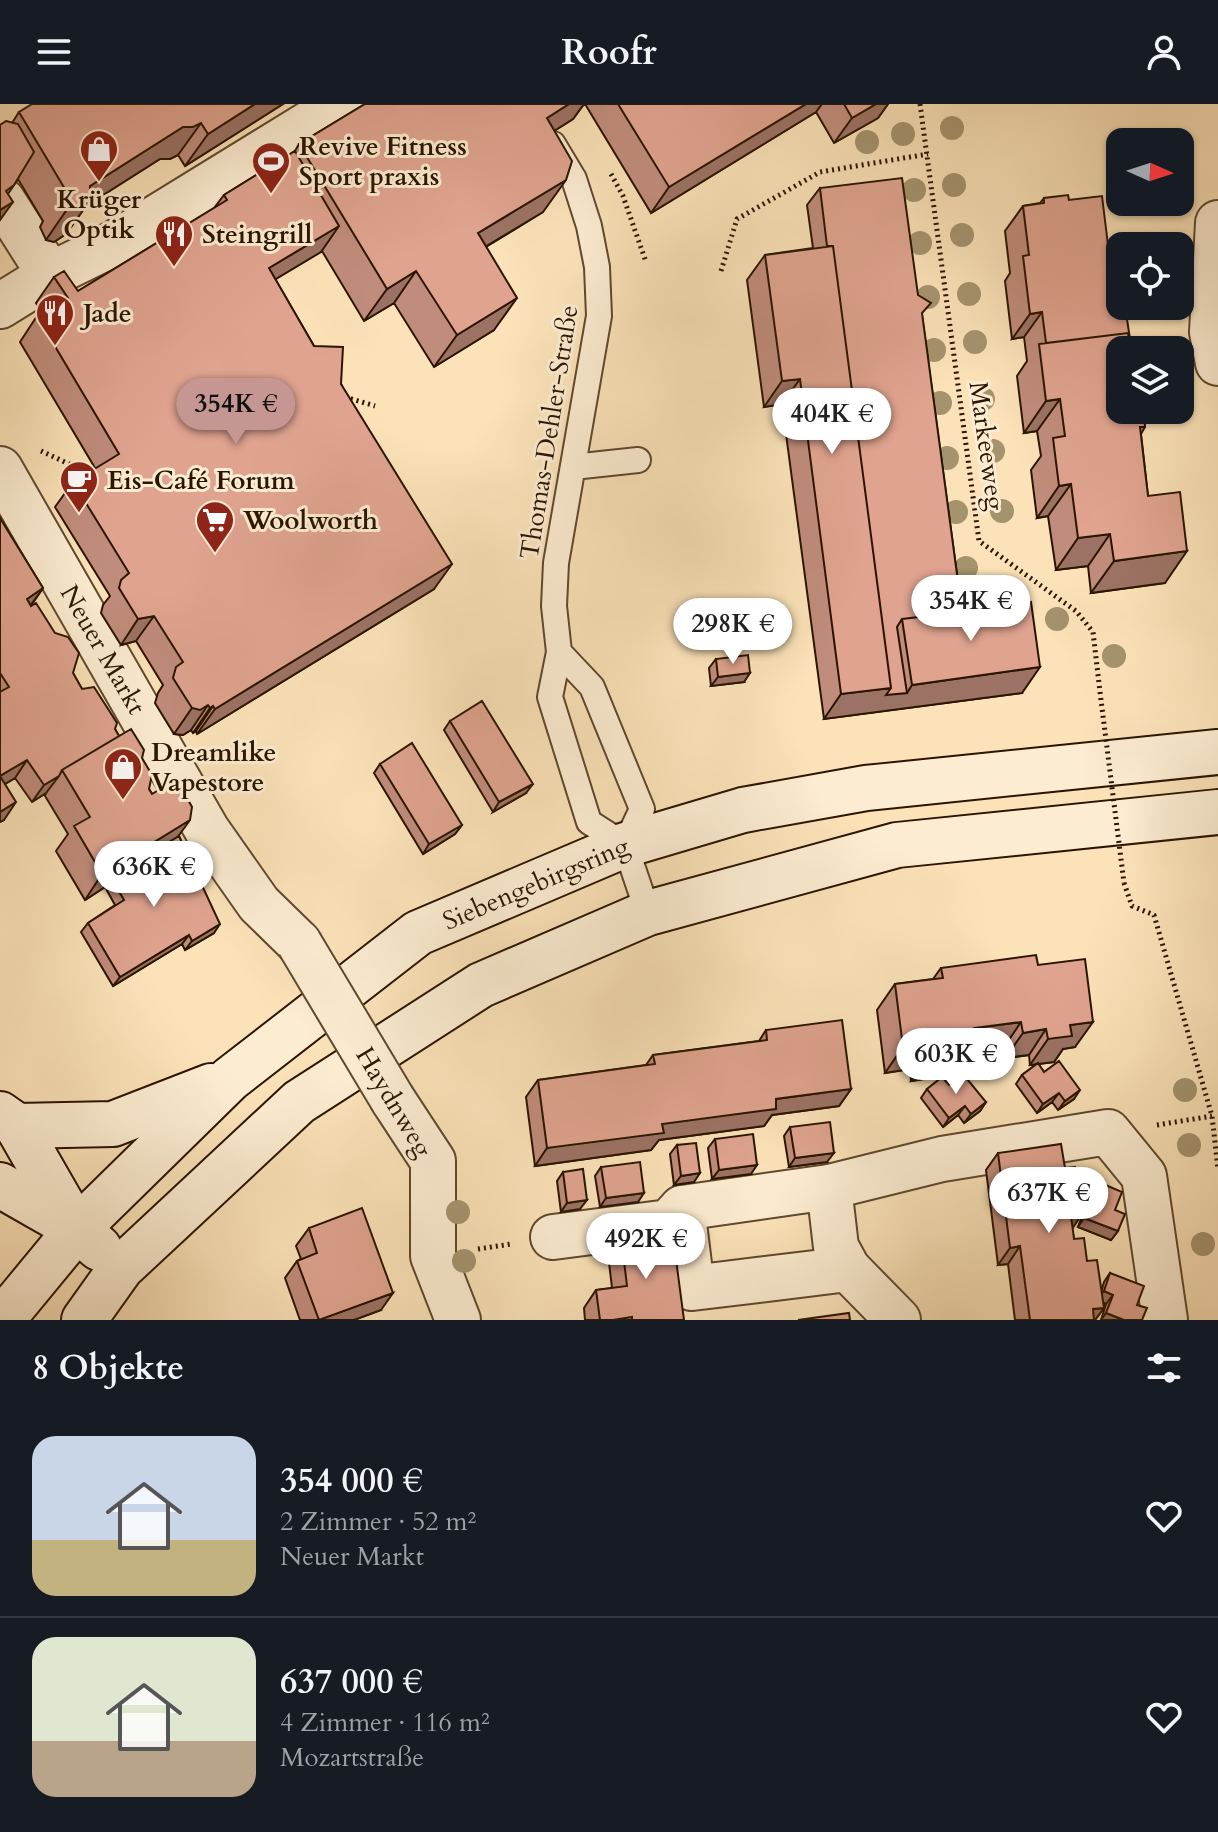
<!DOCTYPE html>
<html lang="de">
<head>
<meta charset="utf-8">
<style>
  :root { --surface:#171b24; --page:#20242c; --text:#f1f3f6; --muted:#9ea1a6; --line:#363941; --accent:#c59692 }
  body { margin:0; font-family:Cardo,serif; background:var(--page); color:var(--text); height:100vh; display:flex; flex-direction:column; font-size:30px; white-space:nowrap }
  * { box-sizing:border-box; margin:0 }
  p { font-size:26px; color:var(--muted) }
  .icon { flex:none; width:44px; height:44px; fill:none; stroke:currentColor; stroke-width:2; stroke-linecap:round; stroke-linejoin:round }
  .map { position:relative; height:1216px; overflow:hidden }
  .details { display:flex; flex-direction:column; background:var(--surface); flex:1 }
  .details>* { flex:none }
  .needle { width:52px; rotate:93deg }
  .tools { position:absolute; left:1106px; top:24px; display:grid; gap:16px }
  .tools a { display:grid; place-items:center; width:88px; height:88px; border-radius:16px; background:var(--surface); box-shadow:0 2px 6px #0004; font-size:40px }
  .price { position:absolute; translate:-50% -68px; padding:0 18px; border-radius:28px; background:#fff; color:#222; font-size:26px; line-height:52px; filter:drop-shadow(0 2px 4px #0008) }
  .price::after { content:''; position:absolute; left:50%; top:48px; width:24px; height:18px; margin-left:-12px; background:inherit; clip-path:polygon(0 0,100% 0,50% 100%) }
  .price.selected { background:var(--accent); color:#111 }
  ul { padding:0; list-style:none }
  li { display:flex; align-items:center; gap:24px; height:200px; padding:0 32px }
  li+li { border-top:2px solid var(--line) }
  li span { display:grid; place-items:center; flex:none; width:224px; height:160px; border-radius:24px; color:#555 }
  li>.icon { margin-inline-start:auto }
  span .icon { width:96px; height:96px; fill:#fffc; stroke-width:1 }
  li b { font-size:34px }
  h2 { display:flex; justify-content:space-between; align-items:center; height:96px; padding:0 32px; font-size:34px }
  header { display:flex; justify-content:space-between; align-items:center; height:104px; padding:0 32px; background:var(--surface); font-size:36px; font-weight:800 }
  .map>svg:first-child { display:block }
</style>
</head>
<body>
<header><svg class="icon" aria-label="menu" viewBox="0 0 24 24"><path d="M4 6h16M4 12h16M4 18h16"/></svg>Roofr<svg class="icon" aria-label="person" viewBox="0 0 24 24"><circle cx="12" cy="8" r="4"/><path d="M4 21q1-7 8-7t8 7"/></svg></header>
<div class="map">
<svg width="1218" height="1216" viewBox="0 0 1218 1216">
  <rect width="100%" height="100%" fill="#fbe2b8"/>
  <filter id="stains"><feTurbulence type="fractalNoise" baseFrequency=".0025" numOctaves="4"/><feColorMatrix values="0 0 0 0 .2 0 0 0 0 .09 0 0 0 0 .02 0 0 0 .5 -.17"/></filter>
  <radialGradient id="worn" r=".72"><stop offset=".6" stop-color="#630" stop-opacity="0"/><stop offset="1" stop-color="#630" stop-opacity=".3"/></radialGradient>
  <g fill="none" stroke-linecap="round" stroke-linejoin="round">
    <defs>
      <path id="lane" d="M553,40L574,75L589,122L597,163L599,212L556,459L554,502L559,548L550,593L589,718L625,741L648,809
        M573,363L638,356
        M559,548L592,583L642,705L625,741"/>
      <g id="street">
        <path d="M3,97L50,171"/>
        <path d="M1218,119L1212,228L1218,259"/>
        <path d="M0,202L50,171L115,139L341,0"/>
        <path id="s1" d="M0,365L207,726L259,800L299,839"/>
        <path d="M393,996L433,1057V1152L458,1216"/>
        <path d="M829,1083L836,1143L848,1165L898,1216"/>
        <path d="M682,1104L692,1184L848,1165"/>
        <path d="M553,1133L669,1118L682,1104L829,1083L942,1055L1108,1028L1144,1072L1165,1216"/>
      </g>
      <g id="secondary">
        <path d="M0,1010L17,1022L75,1123"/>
        <path d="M17,1022L113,1020L211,982"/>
        <path d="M0,1081L77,1125L99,1144"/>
        <path id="s2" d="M2,1216L77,1125L230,975L418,829L625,741L743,706L866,684L1218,648"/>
        <path d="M84,1216L121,1164L299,998L481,881L648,809L897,741L1218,708"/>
      </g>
    </defs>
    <use href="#lane" stroke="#5f482e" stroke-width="28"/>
    <use href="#street" stroke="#5f482e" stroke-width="48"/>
    <use href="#secondary" stroke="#2b1500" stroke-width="48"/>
    <path stroke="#2b1500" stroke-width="5" stroke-dasharray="2 4" stroke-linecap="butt" d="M920,0L979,437L1076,507L1093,528L1100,588
      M611,70L623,92L646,158
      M721,167L737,115L820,68L928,50
      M345,293L375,302
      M41,347L93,371
      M1124,779L1132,802L1154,811L1212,1012L1218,1065
      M1157,1021L1212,1012
      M478,1145L511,1140"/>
    <use href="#lane" stroke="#fcecd1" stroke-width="24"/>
    <use href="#street" stroke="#fcecd1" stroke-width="44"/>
    <use href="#secondary" stroke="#fcecd1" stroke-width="44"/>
    <defs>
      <path id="street-bridge" d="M299,839L393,996"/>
    </defs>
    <use href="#street-bridge" stroke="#5f482e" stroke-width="48" stroke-linecap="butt"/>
    <path stroke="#2b1500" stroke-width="5" stroke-dasharray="2 4" stroke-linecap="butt" d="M1100,588L1124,779"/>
    <use href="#street-bridge" stroke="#fcecd1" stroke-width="44"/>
  </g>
  <g fill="#a5936e">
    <circle cx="952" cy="24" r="12"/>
    <circle cx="903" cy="30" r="12"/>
    <circle cx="867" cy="38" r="12"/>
    <circle cx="954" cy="81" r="12"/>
    <circle cx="914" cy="86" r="12"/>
    <circle cx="962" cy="131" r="12"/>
    <circle cx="920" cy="139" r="12"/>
    <circle cx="969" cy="190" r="12"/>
    <circle cx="928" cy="193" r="12"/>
    <circle cx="975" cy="238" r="12"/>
    <circle cx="934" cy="246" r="12"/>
    <circle cx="983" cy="295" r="12"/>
    <circle cx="940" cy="299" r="12"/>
    <circle cx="993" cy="347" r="12"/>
    <circle cx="947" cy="354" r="12"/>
    <circle cx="1002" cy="407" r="12"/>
    <circle cx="956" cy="408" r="12"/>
    <circle cx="966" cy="464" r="12"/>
    <circle cx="1057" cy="515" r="12"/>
    <circle cx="1114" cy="552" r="12"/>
    <circle cx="1185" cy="986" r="12"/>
    <circle cx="1189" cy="1041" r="12"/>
    <circle cx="458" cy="1108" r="12"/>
    <circle cx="1203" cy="1140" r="12"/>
    <circle cx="464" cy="1157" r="12"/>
  </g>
  <path fill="#c08c7b" stroke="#2b1500" stroke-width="2" d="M283,0L185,62L178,51L170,55H160L86,102L66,130L54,138L46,136L40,123L43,117L18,75L8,90L0,116L12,19L19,8Z
    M365,0H584L573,15L554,27L543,108L486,143L494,226L434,263L394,199L364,217L322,147L275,175L314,242L341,280L434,485L197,630L196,627L193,629L191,626L183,631L174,630L155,599L158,589L163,581L136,537L121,541L101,509L103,501L110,492L55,403L73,378L95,364L20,238L37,212L43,209L36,199L54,173L78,187L214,104L224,91L295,47L299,40Z
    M585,0H888L878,14L834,39L816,8L651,109Z
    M820,84L918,191L922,212L961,500L974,506L1022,589L824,615L782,300L764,303L747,176L765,151L813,144L807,101Z
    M1044,94L1069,96L1145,323L1141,330L1148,392L1165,479L1091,489L1088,462L1056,466L1048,412L1037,414L1031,366L1041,352L1037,327L1024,329L1017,272L1027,257L1024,233L1012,235L1005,177L1010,169L1005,127L1023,102L1040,99Z
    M0,414L43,484L31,502L73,569L82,585L115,625L119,632L142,654L149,685L179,732L214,829L185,846L182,840L113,882L81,828L88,819L115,801L105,783L85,796L56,747L68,730L45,692L46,689L32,698L15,674L5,680L4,716L0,718Z
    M716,555L744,578L711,582L709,564Z
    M450,617L526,689L493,708L444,626Z
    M380,660L462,721L455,730L423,750L374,669Z
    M1038,861L1075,943L1063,945L1054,958L1038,960L1044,968L1074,995L1058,1006L1052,998L1037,1009L1016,980L1022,971L1037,960L1030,961L1029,951L1005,954L1004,943L966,948L957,961L943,963L935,973L911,977L910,965L885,969L877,906L895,880L933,875L941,864Z
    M766,926L851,985L839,1002L772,1011L764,1022L659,1036L651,1046L535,1062L526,993L538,976L646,961L653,951L759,937Z
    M949,981L986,998L980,1007L964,1019L958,1011L943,1023L921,994L927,985Z
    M790,1023L827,1058L789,1063L784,1032Z
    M715,1035L751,1070L712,1075L708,1044Z
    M677,1041L694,1078L674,1081L670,1050Z
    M998,1049L1065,1064L1080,1091L1083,1084L1089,1074L1115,1106L1118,1127L1111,1136L1078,1123L1085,1105L1081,1104L1072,1124L1074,1135L1102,1185L1104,1178L1110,1169L1137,1201L1142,1216H1101L1106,1200L1104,1199V1204L1095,1216H1015L1008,1160L998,1161L986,1066Z
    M601,1063L638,1098L600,1103L595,1072Z
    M563,1068L580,1105L561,1108L557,1077Z
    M309,1124L381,1206L354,1216H300L285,1174L297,1157L301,1155L296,1142Z
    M621,1132L684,1216H585L584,1204L596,1186L612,1184L608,1150Z"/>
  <path fill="#9c7264" stroke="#2b1500" stroke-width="2" d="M255,0H283L185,62L208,30Z
    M569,0H584L573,15L524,46L547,14Z
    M806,0H822L816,8L651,109L669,83Z
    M876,0H888L878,14L834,39L852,14Z
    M201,19L178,51L170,55H160L86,102L66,130L54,138L46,136L68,104L90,82L183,23Z
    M566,76L543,108L455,161L478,129Z
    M13,98L0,116V106Z
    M339,122L321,148L251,190L269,164Z
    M416,167L394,199L364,217L387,185Z
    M517,194L494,226L434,263L457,231Z
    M1042,208L1024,233L1012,235L1030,210Z
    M800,275L782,300L764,303L782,277Z
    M1060,295L1037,327L1024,329L1046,297Z
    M1071,380L1048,412L1037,414L1059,382Z
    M1110,430L1088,462L1056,466L1078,434Z
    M1187,447L1165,479L1091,489L1114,457Z
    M452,460L434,485L197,630L215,605Z
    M43,484L30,502L27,495Z
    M154,512L136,537L121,541L138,515Z
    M1040,563L1022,589L824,615L841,590L891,584L907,589L912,581Z
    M750,569L744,578L711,582L718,573Z
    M208,601L191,626L183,631L174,630L192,604Z
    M213,602L196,627L193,629L210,604Z
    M27,656L15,674L0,683V672Z
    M59,672L46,689L32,698L44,681Z
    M533,680L526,689L493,708L499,698Z
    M16,698L4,716L0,718V708Z
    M190,716L172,741L111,774L105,783L85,796L102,770Z
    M462,721L455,730L423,750L429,740Z
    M220,820L214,829L185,846L192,837Z
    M189,831L182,840L113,882L120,873Z
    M1021,918L1004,943L966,948L957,961L943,963L935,973L911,977L929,951L974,924Z
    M1093,918L1075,943L1063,945L1054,958L1030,961L1048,935L1070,921Z
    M1046,925L1029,951L1005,954L1023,929Z
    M927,940L910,965L885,969L903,943Z
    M851,985L839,1002L772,1011L764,1022L659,1036L651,1046L535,1062L547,1044L776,995Z
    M1080,986L1074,995L1058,1006L1065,997Z
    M1059,989L1052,998L1037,1009L1043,1000Z
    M986,998L980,1007L964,1019L971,1010Z
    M965,1002L958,1011L943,1023L949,1014Z
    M834,1049L827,1058L789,1063L795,1054Z
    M757,1061L751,1070L712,1075L719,1066Z
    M700,1069L694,1078L674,1081L681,1072Z
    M644,1089L638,1098L600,1103L606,1094Z
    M1082,1092L1092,1096L1085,1105L1075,1101Z
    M587,1096L580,1105L561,1108L567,1099Z
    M1082,1110L1070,1128L1071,1112Z
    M1084,1114L1118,1127L1111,1136L1078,1123Z
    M1020,1142L1008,1160L998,1161L1010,1144Z
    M1104,1187L1113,1191L1106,1200L1097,1196Z
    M393,1189L381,1206L354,1216H318Z
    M1104,1204L1095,1216H1085L1093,1205Z
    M1106,1209L1124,1216H1101Z"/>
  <path fill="#dfa38f" stroke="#2b1500" stroke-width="2" d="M32,0H255L208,30L201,19L193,23H183L90,82L89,98L77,106L68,104L62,91L65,85L19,8Z
    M365,0H569L547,14L572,57L566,76L478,129L517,194L457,231L416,167L387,185L299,40Z
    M618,0H806L669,83Z
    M844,0H876L852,14Z
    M6,17L18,20L34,48L14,81L6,87L13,98L0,106V21Z
    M295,47L339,122L269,164L314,242L343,243L341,280L452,460L215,605L213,602L210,604L208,601L200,606L192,604L173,574L176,563L183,558L154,512L138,515L119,484L121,476L129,469L73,378L119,350L37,212L68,194L54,173L64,167L78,187L227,96L224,91Z
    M902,74L918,191L931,199L922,209L961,500L972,498L974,506L966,500L942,503L936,511L902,515L897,523L907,589L886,591L891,584L833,142H827L820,84Z
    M1068,91L1069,96L1102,92L1108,141L1112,140L1119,194H1120V202H1125L1130,235L1128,229L1046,239L1042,208L1030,210L1023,152L1029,151L1023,102L1044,99V94Z
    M833,142L891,584L841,590L800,275L782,277L765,151Z
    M1128,229L1130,246H1120V306H1144L1145,323H1140L1148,392L1180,388L1187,447L1114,457L1110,430L1078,434L1071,380L1059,382L1053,334L1065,332L1060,295L1046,297L1039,240Z
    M0,414L43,484L27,495L31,502L36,499L55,529L68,533L79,549L73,569L82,585L94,583L117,619L115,625L119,632L62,666L59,672L44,681L27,656L0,672L16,698L0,708V588L9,583L0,569Z
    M1031,498L1040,563L912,581L902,515L936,511L942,503L966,500L974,506Z
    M748,551L750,569L718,573L716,555Z
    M482,597L533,680L499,698L450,617Z
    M131,625L144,646L142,654L152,671L149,685L152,690L167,681L181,683L192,703L190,716L102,770L74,722L90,713L62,666Z
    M412,639L462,721L429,740L380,660Z
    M179,732L220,820L192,837L189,831L120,873L88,819L124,796L111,774Z
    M1036,851L1038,861L1085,855L1093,918L1070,921L1072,932L1048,935L1046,925L1023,929L1021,918L974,924L975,935L952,938L953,948L929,951L927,940L903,943L895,880L943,874L941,864Z
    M842,916L851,985L776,995V1005L662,1020L664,1029L547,1044L538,976L655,960L653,951L767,936L766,926Z
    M1059,957L1080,986L1065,997L1059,989L1043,1000L1022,971L1038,959L1044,968Z
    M963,970L986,998L971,1010L965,1002L949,1014L927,985L942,973L949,981Z
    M830,1018L834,1049L795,1054L790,1023Z
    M753,1030L757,1061L719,1066L715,1035Z
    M696,1039L700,1069L681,1072L677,1041Z
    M1061,1040L1065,1064L1075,1063L1082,1110L1071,1112L1074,1135L1084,1134L1087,1157L1097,1156L1104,1204L1093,1205L1094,1216H1030L1020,1142L1010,1144L998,1049Z
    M640,1058L644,1089L606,1094L601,1063Z
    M583,1065L587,1096L567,1099L563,1068Z
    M1089,1074L1122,1088L1115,1106L1125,1110L1118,1127L1084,1114L1092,1096L1082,1092Z
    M362,1104L393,1189L319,1216L297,1157L317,1149L309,1124Z
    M672,1125L684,1216H632V1213L613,1216H600L596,1186L627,1182L621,1132Z
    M1110,1169L1144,1182L1137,1201L1147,1204L1142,1216H1124L1106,1209L1113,1191L1104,1187Z
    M849,1209L850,1216H798Z"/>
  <defs>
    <symbol id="shop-pin" viewBox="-11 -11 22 30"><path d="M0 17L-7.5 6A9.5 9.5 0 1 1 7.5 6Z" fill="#8f2418" stroke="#fcecd1"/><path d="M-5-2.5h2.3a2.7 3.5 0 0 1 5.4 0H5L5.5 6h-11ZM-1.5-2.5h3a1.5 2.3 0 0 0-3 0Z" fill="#fff"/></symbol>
    <symbol id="stadium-pin" viewBox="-11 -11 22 30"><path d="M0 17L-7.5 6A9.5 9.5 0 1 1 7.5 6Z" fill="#8f2418" stroke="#fcecd1"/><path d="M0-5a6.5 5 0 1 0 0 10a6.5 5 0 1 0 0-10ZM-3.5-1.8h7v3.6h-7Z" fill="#fff"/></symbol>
    <symbol id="restaurant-pin" viewBox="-11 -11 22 30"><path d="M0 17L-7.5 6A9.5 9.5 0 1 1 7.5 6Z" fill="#8f2418" stroke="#fcecd1"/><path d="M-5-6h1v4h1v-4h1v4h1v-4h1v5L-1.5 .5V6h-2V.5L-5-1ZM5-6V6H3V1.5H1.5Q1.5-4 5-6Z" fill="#fff"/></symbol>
    <symbol id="cafe-pin" viewBox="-11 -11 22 30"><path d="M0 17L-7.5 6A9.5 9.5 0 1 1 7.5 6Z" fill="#8f2418" stroke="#fcecd1"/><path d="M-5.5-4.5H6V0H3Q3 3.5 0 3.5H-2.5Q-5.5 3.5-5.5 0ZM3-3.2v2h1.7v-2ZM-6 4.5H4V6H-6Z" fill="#fff"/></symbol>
    <symbol id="supermarket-pin" viewBox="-11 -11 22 30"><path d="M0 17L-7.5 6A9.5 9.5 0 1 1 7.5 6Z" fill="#8f2418" stroke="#fcecd1"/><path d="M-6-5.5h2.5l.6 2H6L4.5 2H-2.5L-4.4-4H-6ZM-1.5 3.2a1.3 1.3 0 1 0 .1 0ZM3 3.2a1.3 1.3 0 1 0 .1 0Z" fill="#fff"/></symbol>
  </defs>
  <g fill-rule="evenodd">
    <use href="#shop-pin" x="77" y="23" width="44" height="60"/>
    <use href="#stadium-pin" x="249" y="35" width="44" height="60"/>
    <use href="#restaurant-pin" x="152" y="108" width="44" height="60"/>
    <use href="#restaurant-pin" x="33" y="187" width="44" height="60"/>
    <use href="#cafe-pin" x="57" y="354" width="44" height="60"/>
    <use href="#supermarket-pin" x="193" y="394" width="44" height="60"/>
    <use href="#shop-pin" x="101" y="641" width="44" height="60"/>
  </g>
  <g text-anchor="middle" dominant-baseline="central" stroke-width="6" stroke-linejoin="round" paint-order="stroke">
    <g font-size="26" font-weight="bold" fill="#2b1500" stroke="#fcecd1" text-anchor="start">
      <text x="299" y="42">Revive Fitness<tspan x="299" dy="30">Sport praxis</tspan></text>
      <text x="99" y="95" text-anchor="middle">Krüger<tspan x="99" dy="30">Optik</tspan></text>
      <text x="202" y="130">Steingrill</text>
      <text x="83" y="209">Jade</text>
      <text x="107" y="376">Eis-Café Forum</text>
      <text x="243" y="416">Woolworth</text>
      <text x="151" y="648">Dreamlike<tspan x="151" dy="30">Vapestore</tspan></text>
    </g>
    <g font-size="26" fill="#2b1500" stroke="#fcecd1">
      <text transform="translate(549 328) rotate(-81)">Thomas-Dehler-Straße</text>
      <text transform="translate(987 342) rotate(82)">Markeeweg</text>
      <text stroke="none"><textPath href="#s1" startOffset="208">Neuer Markt</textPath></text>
      <text stroke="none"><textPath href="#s2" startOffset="698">Siebengebirgsring</textPath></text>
      <text transform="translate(394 998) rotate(59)">Haydnweg</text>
    </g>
  </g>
  <rect width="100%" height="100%" filter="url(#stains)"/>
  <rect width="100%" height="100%" fill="url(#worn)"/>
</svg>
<div class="tools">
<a><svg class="needle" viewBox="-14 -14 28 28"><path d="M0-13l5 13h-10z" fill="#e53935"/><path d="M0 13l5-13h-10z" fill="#9ea1a6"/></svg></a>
<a><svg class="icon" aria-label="locate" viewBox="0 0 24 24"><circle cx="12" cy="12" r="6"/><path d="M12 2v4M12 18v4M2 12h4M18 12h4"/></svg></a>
<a><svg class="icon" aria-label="layers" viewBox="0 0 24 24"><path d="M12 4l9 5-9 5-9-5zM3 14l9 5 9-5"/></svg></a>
</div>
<b class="price selected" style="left:236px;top:342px">354K €</b>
<b class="price" style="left:832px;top:352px">404K €</b>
<b class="price" style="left:971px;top:539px">354K €</b>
<b class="price" style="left:733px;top:562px">298K €</b>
<b class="price" style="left:154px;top:805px">636K €</b>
<b class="price" style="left:956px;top:992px">603K €</b>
<b class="price" style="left:1049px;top:1131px">637K €</b>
<b class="price" style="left:646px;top:1177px">492K €</b>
</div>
<section class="details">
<h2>8 Objekte<svg class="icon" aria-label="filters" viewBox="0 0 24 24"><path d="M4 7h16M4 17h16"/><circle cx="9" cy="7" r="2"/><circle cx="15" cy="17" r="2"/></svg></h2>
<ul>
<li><span style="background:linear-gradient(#c9d6e8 65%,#c2b280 0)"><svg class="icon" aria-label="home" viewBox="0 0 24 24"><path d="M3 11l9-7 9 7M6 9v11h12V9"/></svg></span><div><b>354 000 €</b><p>2 Zimmer · 52 m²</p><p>Neuer Markt</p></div><svg class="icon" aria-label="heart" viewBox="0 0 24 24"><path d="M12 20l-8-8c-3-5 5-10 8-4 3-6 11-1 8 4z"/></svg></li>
<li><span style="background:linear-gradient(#dfe7d0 65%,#b9a48a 0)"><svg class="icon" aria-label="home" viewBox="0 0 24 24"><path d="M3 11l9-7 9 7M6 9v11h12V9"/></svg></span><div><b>637 000 €</b><p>4 Zimmer · 116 m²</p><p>Mozartstraße</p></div><svg class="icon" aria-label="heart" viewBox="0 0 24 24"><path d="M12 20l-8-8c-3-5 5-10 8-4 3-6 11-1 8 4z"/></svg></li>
</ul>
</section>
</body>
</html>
